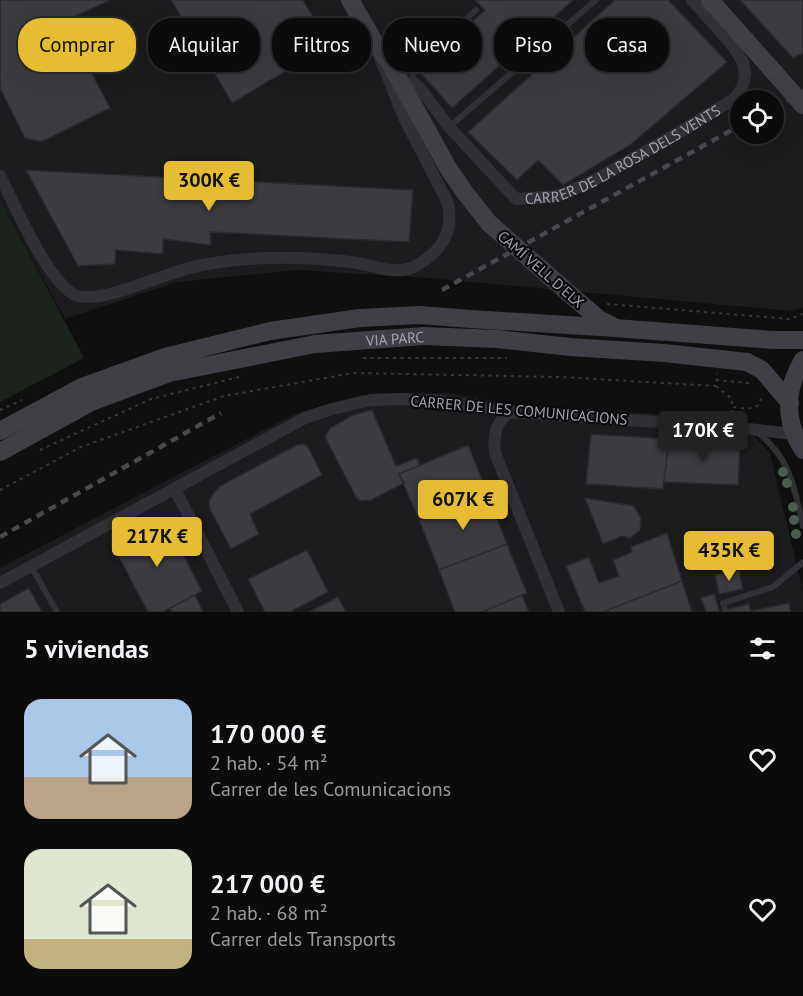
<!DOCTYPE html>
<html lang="es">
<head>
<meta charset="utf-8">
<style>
  :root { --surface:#0b0b0c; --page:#19191a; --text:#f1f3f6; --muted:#9a9b9d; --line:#2b2b2d; --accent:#e6bd32 }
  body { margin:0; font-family:"PT Sans",sans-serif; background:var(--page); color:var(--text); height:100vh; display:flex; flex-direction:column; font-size:22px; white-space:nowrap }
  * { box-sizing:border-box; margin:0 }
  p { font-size:20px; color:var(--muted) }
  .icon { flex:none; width:33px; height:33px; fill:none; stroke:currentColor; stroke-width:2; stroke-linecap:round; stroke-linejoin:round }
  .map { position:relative; height:612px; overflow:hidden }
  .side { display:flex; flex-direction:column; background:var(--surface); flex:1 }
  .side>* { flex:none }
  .top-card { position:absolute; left:18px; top:18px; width:768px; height:54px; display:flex; gap:12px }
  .fabs { position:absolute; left:730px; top:90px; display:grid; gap:12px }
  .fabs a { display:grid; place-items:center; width:54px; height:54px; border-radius:50%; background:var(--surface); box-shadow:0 6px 24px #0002,0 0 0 2px var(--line); font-size:30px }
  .price { position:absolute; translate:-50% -51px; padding:0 14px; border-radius:6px; background:var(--accent); color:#111; font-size:20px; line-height:39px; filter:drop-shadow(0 2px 3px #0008) }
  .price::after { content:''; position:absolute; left:50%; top:36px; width:18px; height:14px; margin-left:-9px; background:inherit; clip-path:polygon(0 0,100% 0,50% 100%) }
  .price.current { background:#222; color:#fff }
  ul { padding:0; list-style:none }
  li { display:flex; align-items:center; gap:18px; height:150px; padding:0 24px }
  li span { display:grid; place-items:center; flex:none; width:168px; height:120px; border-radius:18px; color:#555 }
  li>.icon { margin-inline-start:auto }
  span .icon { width:72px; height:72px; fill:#fffc; stroke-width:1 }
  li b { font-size:26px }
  h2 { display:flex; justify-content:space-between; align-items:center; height:72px; padding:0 24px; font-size:26px }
  .pill { padding:0 21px; border-radius:24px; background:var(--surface); box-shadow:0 6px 24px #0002,0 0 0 2px var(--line); font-size:21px; line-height:54px }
  .pill.current { background:var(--accent); color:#111 }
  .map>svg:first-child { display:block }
</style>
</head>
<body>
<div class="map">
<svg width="803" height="612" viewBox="0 0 803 612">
  <rect width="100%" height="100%" fill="#0f0f10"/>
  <path fill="#1c1b1d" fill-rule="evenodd" d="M0,0H803V308L791,311L428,278L295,270L177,282L65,319L0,199ZM741,100H774V134H741Z
    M448,393L520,406L717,417L741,421L770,454L803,591V612H0V568L294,414L361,395Z"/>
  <path fill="#1c231d" d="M0,199L84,358L0,402Z"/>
  <path fill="#3c3c40" stroke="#2a292c" stroke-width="1.5" d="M0,0H110L65,21L110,108L41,142L25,138L0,88Z
    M171,0H303L330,45L232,103Z
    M475,0H573L452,108L418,70L485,10Z
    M615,0H668L727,62L630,145L563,185L538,160L517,180L468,132Z
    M740,0H803V53L793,58Z
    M26,170L413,190L409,242L210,232L211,245L163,239V254L116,250L115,264L78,266Z
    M372,410L396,466L417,458L420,465L399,474L404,483L371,500L360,501L356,497L325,437L330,428L353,415Z
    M591,434L669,439L663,489L586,484Z
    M669,439L725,440L740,445L738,485L664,482Z
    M304,444L308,447L322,475L250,514L259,534L231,549L210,509L209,501L213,494L220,486L297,445Z
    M468,445L487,492L419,520L399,474Z
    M487,492L507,544L439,570L419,520Z
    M585,498L634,506L641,518L640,530L630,538L622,536L603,544Z
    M156,525L163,527L173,535L202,591L163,612H148L112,544L145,527Z
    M667,533L682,581L603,612H585L566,566L589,557L599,583L619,576L613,560L632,552L631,547Z
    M507,544L527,593L482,612H455L439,570Z
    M307,550L328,592L290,612H265L248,579Z
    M739,570L743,589L719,594L715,575Z
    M682,581L692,612H603Z
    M29,588L42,612H0V604Z
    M714,594L720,612H706L701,598Z
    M195,595L203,612H172L170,608Z
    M522,595L529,612H482Z
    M338,597L346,612H309Z
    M789,603L791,612H729L728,609L749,604L751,611Z"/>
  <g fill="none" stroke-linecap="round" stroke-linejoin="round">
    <path stroke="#37383c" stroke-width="2" stroke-dasharray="3 4.5" stroke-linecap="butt" d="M607,304L790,319L803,314
      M363,358H507
      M716,380L749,383
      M716,386L732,399V407
      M0,410L22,400
      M731,413L732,407C744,408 762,413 761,395
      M40,450L151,399L239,377
      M0,490L81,447L224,396L353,373L561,377L716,386L717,373"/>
    <path stroke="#313135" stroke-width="6" d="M412,82L414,66L476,10
      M449,127L596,0
      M758,433C791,459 794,487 803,526
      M31,566L57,612
      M726,612L723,603L773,587L803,562"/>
    <g stroke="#313135" stroke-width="12">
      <path id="s1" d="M403,86L412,82L420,88L449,127L516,199L557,196L589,183L673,136L734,99L742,88L745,75L743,62L733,46L692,0"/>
      <path d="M0,176C14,203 50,288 78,296C101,303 155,278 179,271C194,266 212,263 228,261C268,256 311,257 351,262C370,264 394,276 413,267C440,254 456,231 447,201L405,120L380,58"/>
      <path d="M510,412C495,423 493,436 495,453L559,612"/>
      <path d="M175,489L238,612"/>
      <path d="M0,583L305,418L332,409L371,400L401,399L431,400L510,412L731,427L793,434"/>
    </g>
    <path stroke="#3f3f45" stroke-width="18" d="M350,0L375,43L390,63L448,168L466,194L489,223L516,247
      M710,0L774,72
      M572,296L599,319L614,327
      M471,319L615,328L773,340H803
      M424,336L497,339L570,347L664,353L747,362L762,370L790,403
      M803,360C785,389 784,420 803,450
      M0,431L82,387L165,357L270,331L360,318
      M0,452L91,402L169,373L315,344"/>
    <path stroke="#48484e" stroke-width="4.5" stroke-dasharray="8 6" stroke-linecap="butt" d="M774,107L803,91
      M442,290L741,125
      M0,537L221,413"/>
    <g stroke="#3f3f45" stroke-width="18">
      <path d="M774,72L803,105"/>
      <path d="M516,247L572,296"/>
      <path d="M360,318L419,315L471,319"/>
      <path id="s2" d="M315,344L424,336"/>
    </g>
  </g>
  <g fill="#495c4d">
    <circle cx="783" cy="472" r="5"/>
    <circle cx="787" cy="483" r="5"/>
    <circle cx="793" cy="507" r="5"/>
    <circle cx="794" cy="520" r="5"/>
    <circle cx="796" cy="534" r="5"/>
  </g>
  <g text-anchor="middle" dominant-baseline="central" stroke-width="4.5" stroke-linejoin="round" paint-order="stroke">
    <g font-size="15" fill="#a1a4b1" stroke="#0a0a0b">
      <text stroke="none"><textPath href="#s1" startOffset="284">CARRER DE LA ROSA DELS VENTS</textPath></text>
      <text transform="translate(541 269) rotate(41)">CAMÍ VELL D'ELX</text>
      <text stroke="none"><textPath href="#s2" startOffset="80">VIA PARC</textPath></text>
      <text transform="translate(519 410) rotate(5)">CARRER DE LES COMUNICACIONS</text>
    </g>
  </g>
</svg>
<div class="fabs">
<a><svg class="icon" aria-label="locate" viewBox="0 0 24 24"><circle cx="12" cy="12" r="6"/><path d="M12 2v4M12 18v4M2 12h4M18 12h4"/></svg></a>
</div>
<b class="price" style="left:209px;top:212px">300K €</b>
<b class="price current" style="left:703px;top:462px">170K €</b>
<b class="price" style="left:463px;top:531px">607K €</b>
<b class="price" style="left:157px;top:568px">217K €</b>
<b class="price" style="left:729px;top:582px">435K €</b>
<div class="top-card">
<a class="pill current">Comprar</a>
<a class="pill">Alquilar</a>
<a class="pill">Filtros</a>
<a class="pill">Nuevo</a>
<a class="pill">Piso</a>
<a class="pill">Casa</a>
</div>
</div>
<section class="side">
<h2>5 viviendas<svg class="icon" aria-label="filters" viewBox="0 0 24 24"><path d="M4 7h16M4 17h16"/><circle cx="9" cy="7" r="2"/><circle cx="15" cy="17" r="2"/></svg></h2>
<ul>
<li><span style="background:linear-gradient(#a9c7e8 65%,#b9a48a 0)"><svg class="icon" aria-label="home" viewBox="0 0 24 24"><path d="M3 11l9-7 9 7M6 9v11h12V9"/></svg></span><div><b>170 000 €</b><p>2 hab. · 54 m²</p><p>Carrer de les Comunicacions</p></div><svg class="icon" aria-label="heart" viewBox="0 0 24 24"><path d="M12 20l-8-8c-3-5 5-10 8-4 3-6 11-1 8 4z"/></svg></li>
<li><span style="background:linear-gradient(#dfe7d0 75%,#c2b280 0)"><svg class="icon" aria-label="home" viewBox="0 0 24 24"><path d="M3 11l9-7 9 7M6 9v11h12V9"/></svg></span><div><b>217 000 €</b><p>2 hab. · 68 m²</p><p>Carrer dels Transports</p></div><svg class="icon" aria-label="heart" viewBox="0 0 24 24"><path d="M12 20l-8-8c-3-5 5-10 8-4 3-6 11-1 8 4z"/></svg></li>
</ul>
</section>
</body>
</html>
